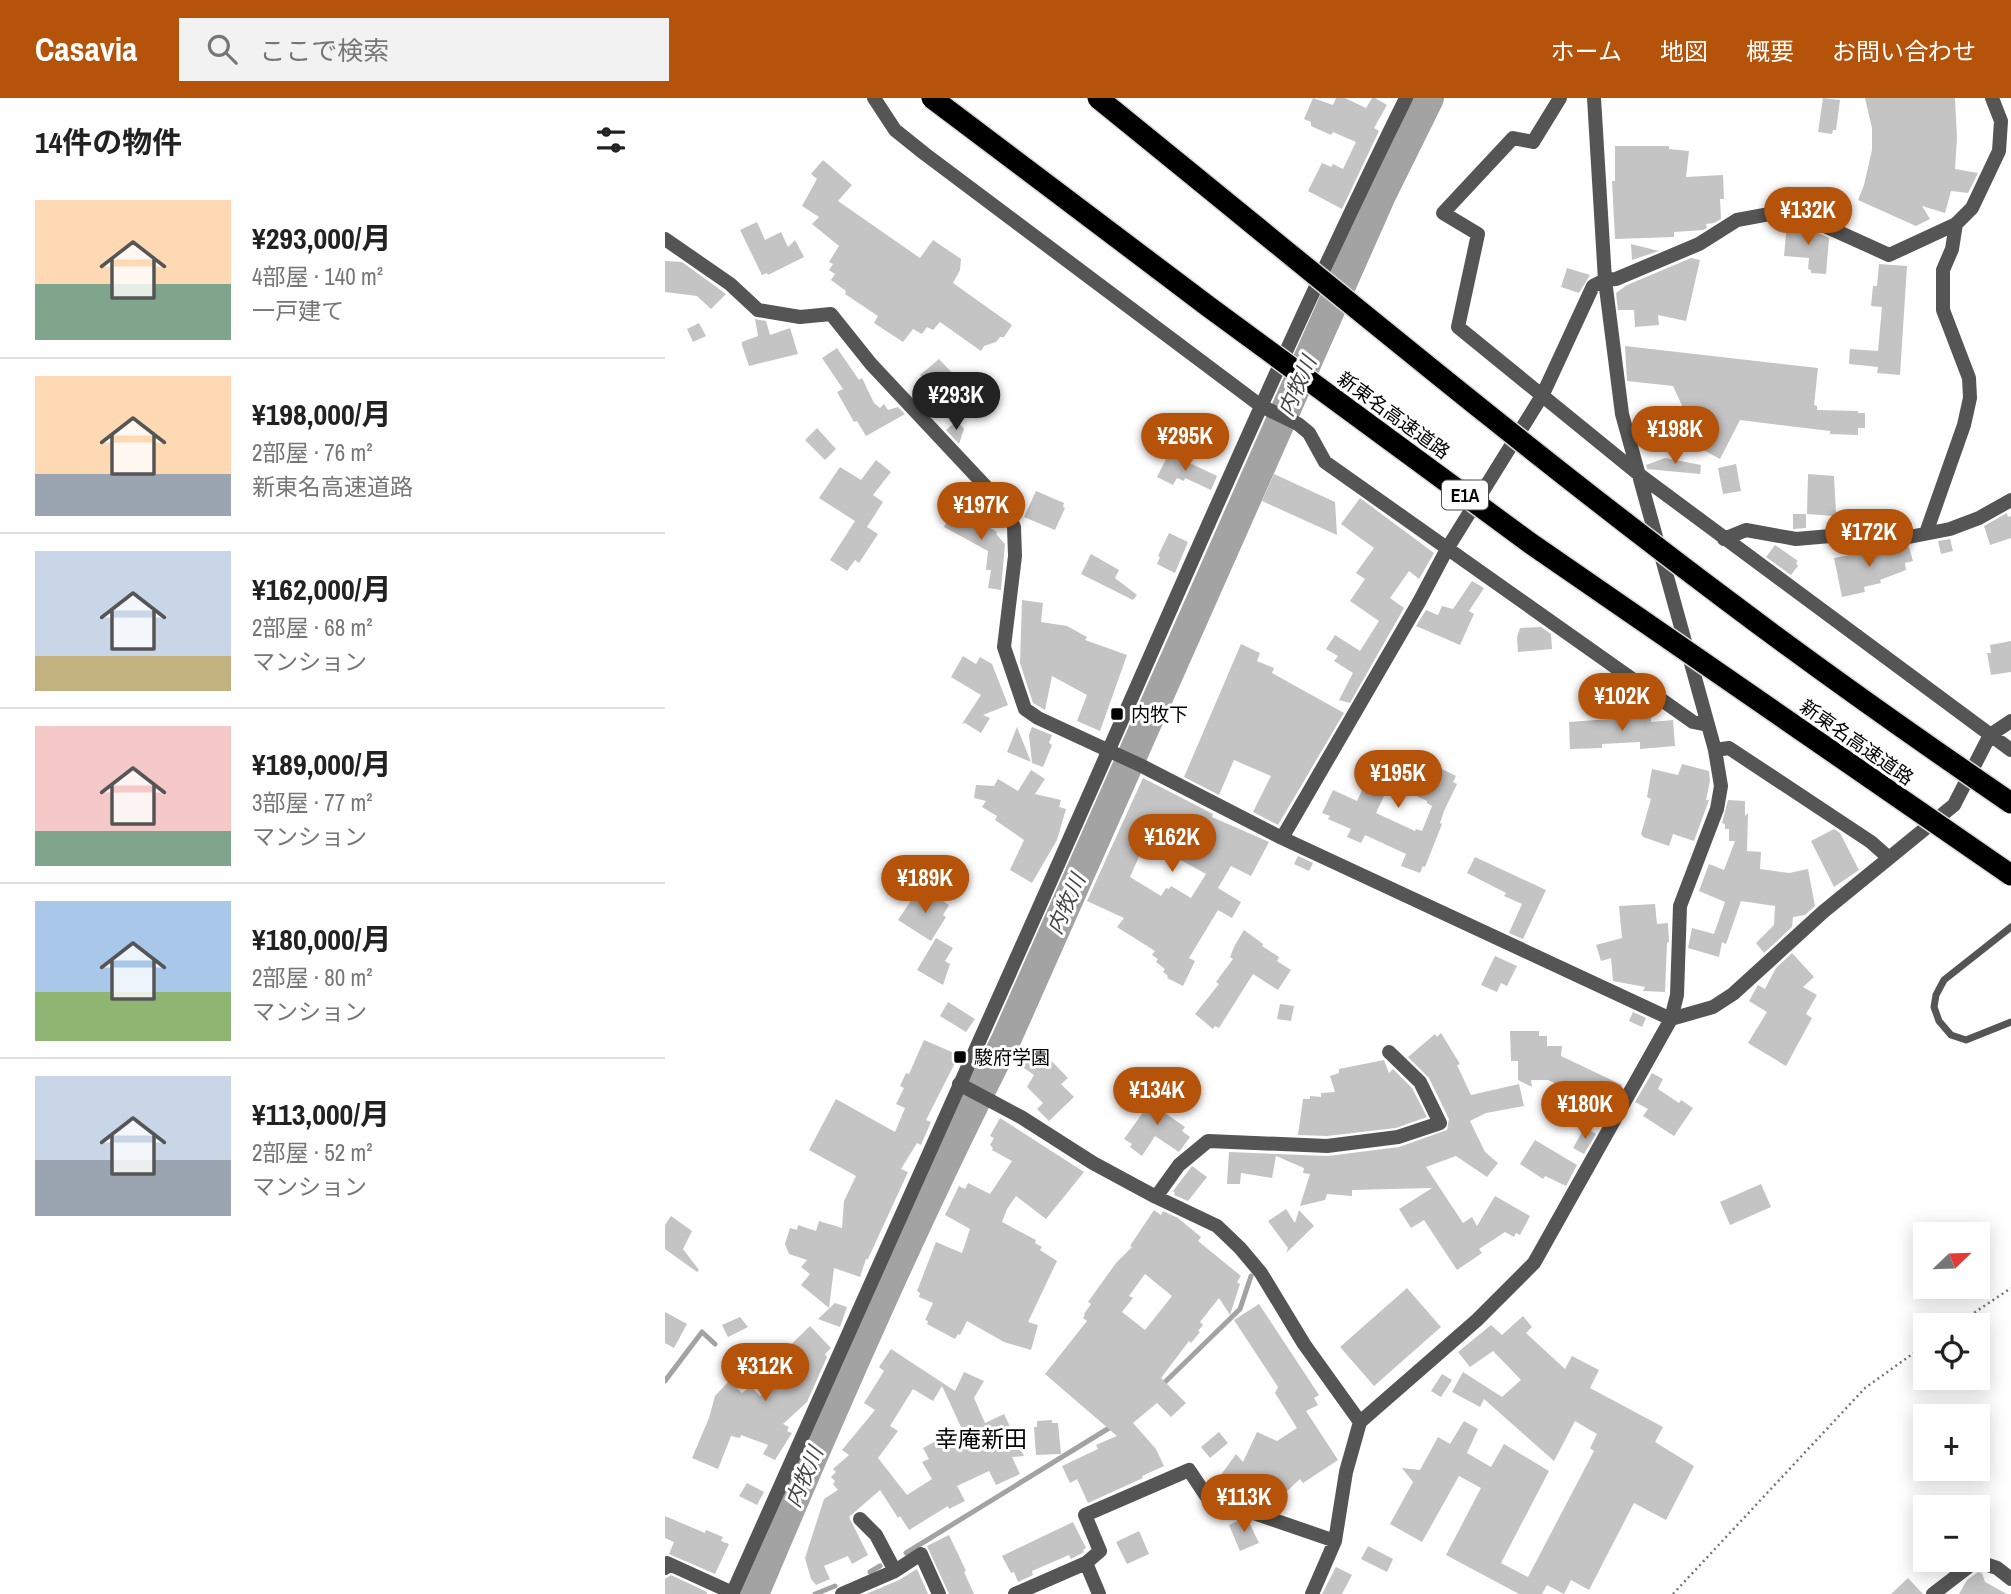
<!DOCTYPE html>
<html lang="ja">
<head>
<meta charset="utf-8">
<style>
  :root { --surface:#fff; --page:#f2f2f2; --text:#222; --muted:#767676; --line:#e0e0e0; --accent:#b45309 }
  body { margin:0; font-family:"Archivo Narrow","Noto Sans JP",sans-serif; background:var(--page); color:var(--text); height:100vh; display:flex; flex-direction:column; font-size:26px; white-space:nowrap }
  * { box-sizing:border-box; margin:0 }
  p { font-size:23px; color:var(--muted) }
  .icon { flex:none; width:38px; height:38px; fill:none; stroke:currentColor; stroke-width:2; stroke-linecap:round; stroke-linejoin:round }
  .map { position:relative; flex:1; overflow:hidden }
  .drawer { display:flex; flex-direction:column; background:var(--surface); width:665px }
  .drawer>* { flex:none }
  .needle { width:46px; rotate:67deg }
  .tools { position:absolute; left:1248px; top:1124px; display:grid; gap:14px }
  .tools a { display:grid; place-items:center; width:77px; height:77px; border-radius:0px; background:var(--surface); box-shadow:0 4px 18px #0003; font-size:35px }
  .price { position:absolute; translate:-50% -60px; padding:0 16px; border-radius:24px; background:var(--accent); color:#fff; font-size:23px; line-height:46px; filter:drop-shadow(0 2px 4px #0008) }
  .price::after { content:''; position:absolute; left:50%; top:42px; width:21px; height:16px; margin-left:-10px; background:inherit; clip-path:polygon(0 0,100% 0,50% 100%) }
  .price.selected { background:#222; color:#fff }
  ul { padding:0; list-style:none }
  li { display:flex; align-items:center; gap:21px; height:175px; padding:0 35px }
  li+li { border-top:2px solid var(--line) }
  li span { display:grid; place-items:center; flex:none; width:196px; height:140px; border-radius:0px; color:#555 }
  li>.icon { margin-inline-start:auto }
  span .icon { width:84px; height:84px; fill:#fffc; stroke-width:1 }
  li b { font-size:30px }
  h2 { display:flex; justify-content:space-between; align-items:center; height:84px; padding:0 35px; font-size:30px }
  header { display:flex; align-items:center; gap:42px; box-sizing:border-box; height:98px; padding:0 35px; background:var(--accent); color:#fff }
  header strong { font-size:33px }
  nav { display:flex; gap:38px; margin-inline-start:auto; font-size:24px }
  .search { width:490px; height:63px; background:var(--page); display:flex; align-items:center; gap:18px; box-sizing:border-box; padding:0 24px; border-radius:0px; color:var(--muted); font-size:26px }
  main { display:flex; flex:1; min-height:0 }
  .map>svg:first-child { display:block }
</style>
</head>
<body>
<header>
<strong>Casavia</strong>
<div class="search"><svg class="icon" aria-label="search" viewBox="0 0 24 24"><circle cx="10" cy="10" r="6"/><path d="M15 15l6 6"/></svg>ここで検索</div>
<nav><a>ホーム</a><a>地図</a><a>概要</a><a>お問い合わせ</a></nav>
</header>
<main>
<section class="drawer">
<h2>14件の物件<svg class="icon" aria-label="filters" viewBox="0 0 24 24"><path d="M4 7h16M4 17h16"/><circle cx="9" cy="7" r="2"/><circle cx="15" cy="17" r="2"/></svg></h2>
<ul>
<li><span style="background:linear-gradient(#ffd9b3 60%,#7fa58c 0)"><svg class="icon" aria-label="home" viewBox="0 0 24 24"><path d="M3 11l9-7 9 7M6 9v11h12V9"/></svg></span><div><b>¥293,000/月</b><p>4部屋 · 140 m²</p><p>一戸建て</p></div></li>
<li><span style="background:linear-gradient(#ffd9b3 70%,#9aa5b1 0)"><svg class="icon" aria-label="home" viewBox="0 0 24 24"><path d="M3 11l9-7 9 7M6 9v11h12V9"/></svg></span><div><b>¥198,000/月</b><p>2部屋 · 76 m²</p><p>新東名高速道路</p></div></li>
<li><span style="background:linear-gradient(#c9d6e8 75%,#c2b280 0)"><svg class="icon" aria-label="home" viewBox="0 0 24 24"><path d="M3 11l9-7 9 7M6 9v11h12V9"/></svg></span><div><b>¥162,000/月</b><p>2部屋 · 68 m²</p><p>マンション</p></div></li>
<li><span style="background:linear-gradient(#f6c9c9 75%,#7fa58c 0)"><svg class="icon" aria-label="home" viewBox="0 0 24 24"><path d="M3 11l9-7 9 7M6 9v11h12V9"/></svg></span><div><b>¥189,000/月</b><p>3部屋 · 77 m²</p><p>マンション</p></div></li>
<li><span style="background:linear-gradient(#a9c7e8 65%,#8fb573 0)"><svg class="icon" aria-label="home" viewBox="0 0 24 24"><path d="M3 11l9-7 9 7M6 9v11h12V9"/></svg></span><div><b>¥180,000/月</b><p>2部屋 · 80 m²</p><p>マンション</p></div></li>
<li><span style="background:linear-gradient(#c9d6e8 60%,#9aa5b1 0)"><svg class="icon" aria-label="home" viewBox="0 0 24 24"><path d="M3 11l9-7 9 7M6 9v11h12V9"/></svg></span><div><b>¥113,000/月</b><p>2部屋 · 52 m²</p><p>マンション</p></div></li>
</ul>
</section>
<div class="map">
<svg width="1346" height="1496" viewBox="0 0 1346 1496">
  <rect width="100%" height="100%" fill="#fff"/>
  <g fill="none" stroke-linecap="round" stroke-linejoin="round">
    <path stroke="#a3a3a3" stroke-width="5" d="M0,1283L37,1234L50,1246
      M497,1287L575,1211L586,1178
      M241,1455L449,1327
      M205,1474L215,1468
      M150,1496L170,1488"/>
    <path stroke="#a3a3a3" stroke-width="30" d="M89,1496C168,1309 249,1123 341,942L717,95L764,0"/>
  </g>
  <path fill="#c4c4c4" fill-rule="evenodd" d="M648,0L668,7L671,0H680L701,10L707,0H710L722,7L709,30L714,33L677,111L643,93L657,65L666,69L668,66L678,71L691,44L668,34L666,37L646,28V24L639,21Z
    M1158,0L1175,2L1171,32H1168L1167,36L1153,34Z
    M1200,0H1290L1292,40L1290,71L1313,75L1303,95L1286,93L1280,115L1257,108L1265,121L1251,128L1193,102L1199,87L1207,52V30Z
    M950,48H1004V51L1024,53L1021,79L1058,77L1059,101H1055L1056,121L1049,125L1041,126L1042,130L1038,132L1009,134V139L950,141L947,83H950Z
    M158,62L187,87L173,103L255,160L268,142L296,161L295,172L288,185L347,227L339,239H335L331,244L319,248L316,253L275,224L268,232L262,229L257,236L248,231L238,244L209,225L213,218L180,196L181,193L166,182L170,176L164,172L168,166L164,164L174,148L147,126L154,119L137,108L152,81L146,76Z
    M92,124L100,142L116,134L123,149L130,142L139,159L103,177L102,175L97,177L75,132Z
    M1122,126L1137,128L1164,140L1161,176L1146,175V172L1143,171L1144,160L1119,158Z
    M966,146L994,153L967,162Z
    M1026,160L1035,162L1021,223L993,217L994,227L970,229L969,212H953L951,195L962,187Z
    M0,163L17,164L61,196L46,211L32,198L0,194Z
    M1214,166L1242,168L1235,277L1212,275L1213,269L1184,266L1185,251L1213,253L1217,209L1206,208L1208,188H1212Z
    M902,170L925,177L914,195L896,189Z
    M90,221L101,223L105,237L125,230L133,256L84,268L77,247V244L93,238Z
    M34,225L41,238L28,244L22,231Z
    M960,248L1153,270L1149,307L1152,308V312L1193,313V315H1200V330H1193V337L1165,336V333L1075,322L1055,361L1029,347L1031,342L1017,315L1020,314L1008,288L962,283Z
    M172,250L194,282L197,280L209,305L215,310L219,306L223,312L233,309L240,316L201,338L192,323L189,324L172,294L178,291L157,260Z
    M274,261L290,278H292L303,309L281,319L271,295L255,277Z
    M292,323L299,331L294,346L281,332Z
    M152,330L171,351L160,362L140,342Z
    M504,355L552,378L546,392L520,380L519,383L512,380L508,387L492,379Z
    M1000,360L1036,367L1035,376L982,371L981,367Z
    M211,362L226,374L208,397L218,404L202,429L213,436L194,465L190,462L182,473L165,462L190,423L154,400L175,369L196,382Z
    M1071,366L1076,393L1058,396L1053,370Z
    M609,376L670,404L672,437L597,403Z
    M1143,376L1169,378L1171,415H1169V418L1142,416Z
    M371,393L399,405L398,409L400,410L390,432L359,419Z
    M695,400L769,455L754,481L744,473L725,500L739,510L685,605L674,602L688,575L669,563L673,558L661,551L670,537L695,553L714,523L685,503L700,481L691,475L709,450L676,426Z
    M290,408L332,434L331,436L340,446L336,492L323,490L326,472H321L323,453L279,429Z
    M1342,415L1343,419L1346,418V440L1325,447L1319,428Z
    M1128,416H1141V430L1128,431Z
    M504,435L523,444L510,475L492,466L495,459L493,458Z
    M1285,441L1288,453L1276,456L1273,443Z
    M1110,447L1133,463L1131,465L1133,468L1126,477L1101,459Z
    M1244,449L1248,463L1240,465L1241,472L1215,482L1216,485L1199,489L1200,494L1177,499L1169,460L1196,455L1205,456Z
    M426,456L454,472L450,480L472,497L468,502L416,476Z
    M807,483L819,490L804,513L809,516L795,547L751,528L761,512L773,517L777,508L788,511Z
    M357,502L378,505L376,524L402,528L422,539L420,542L462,557L435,633L412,623L422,597L387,578L380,612L368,605L355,565Z
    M876,529L886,536L887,551L853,554L852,539L855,530Z
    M1346,543V574L1326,577L1322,555H1326L1325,547Z
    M576,546L595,555L592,563L609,570L607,575L679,615L613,727L588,714L606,678L569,662L554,697L519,679Z
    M298,558L311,566L315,559L327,566L343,607L318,617L325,620L316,635L300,625L297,626L316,597L286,579Z
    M986,618V624L1008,622L1010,648L975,651V644L937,646V650L905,651L904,624Z
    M352,629L366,664L342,654Z
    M367,629L387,637L384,645L387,647L378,669L367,665L364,637Z
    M755,660L791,678L788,684L792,686L779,713L775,725L777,726L760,769L758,768L755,775L736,768L741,756L700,737L696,745L682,739L686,731L663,721L665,718L657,715L668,692L692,703L710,665L745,681ZM725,685L762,703V705L767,708L757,733L751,731L750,733L711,715Z
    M1017,666L1044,673L1045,683L1041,702H1044L1029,743L1008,736L1004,748L978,739L976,736L986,701L982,699L987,671L1013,677Z
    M366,672L380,681L370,696L396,702L394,709L401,711L392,742L367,785L345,772L359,742L330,722L332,718L317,709L321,703L309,700L311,687L329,688L333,681L353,693Z
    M478,680L548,716L547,719L604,744L586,778L566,768L553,790L576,804L567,820L553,812L524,860L530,863L518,888L502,880L503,878L498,874L500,871L491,864L493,861L487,857L490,853L452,829L459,820L422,803ZM481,743L541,776L526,800L506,788L504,791L501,790L496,798L465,779Z
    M1063,702L1080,703V718L1083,715L1082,753L1096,754L1095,771L1124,775L1143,771L1150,808L1140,817L1128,819L1127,829L1099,855L1091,845L1109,827L1110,808L1076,803L1061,846L1057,844L1054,859L1023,850L1027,830L1049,836L1060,804L1034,793L1044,766L1059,772L1070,743H1064V731H1060V726L1057,725Z
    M1169,731L1175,735L1194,772L1169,789L1146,743Z
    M633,758L648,765L644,773L629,766Z
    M810,759L881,792L858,841L844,835L857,806L839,798L841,795L802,775Z
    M265,795L284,807L278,817L281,819L266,843L233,822L249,798L252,797L261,803Z
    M990,806L992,826L1003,825L1004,844L1002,845L1000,894L978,893L980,889L948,883L946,860L936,863L931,847L957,840L954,808Z
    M579,832L598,846L597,848L614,859L612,863L626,872L613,892L588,876L554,930L550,928L548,931L530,916L554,886L551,884L568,861L565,859L570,847Z
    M271,840L288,850L280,863L285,866L278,887L252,872Z
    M1127,855L1149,879L1138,889L1152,897L1141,916L1147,920L1121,968L1083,945L1102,914L1084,903L1093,887L1100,891L1111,870Z
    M830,858L852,868L842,888L836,885L832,894L816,887Z
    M283,904L310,921L301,934L275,918Z
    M615,906L629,908L626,923L612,921Z
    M968,914L981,920L977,929L964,923Z
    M845,933H874V938H882V948H897L896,958L957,987L943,1013L927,1004L926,1007L914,1001L916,998L883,982H866L867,989L853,982V963H846Z
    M776,935L795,966L792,967L806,997L854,986L859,1008L821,1015L805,1023L820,1054L833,1065L822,1079L791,1058L761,1069L798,1125L807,1119L812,1128L830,1098L865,1118L855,1137L851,1135L849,1139L840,1134L814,1151L817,1155L792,1172L759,1122L746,1130L734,1111L767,1090L687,1092V1098L662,1096L660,1102L635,1108L645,1076L638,1075L639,1070L611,1058L607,1080L576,1075L575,1086H562L564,1054L663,1058L734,1049L782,1032L784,1021L764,980L743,959L770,936L772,939Z
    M259,942L294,957L261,1022L266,1024L256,1047L252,1045L236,1071L243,1074L203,1161H201L195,1179L169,1170L164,1210L136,1187L145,1176L136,1169L142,1162L124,1156L120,1146L125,1130L132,1132L133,1127L151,1133L154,1123L177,1130L179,1103L191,1078L144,1052L171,1001L230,1034L240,1010L231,1006L239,990L235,988L241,975L244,976Z
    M372,948L403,980L396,986L409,999L384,1023L372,1011L378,1005L362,989L369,977L353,966Z
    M719,962L724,975L728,971L747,990L762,1019L731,1030L662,1038L633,1037L638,1001H645V998L656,999V995L670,994L665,978L674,975V971Z
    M987,975L998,981L993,991L1014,1005L1016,1002L1028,1010L1009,1038L978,1018L983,1011L970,1004Z
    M494,992L508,1003L500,1015L520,1029L517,1033L525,1039L514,1054L490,1038L477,1058L465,1049L467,1046L459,1041Z
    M335,1020L419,1074L381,1121L351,1098L342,1111L337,1124L371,1142L370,1145L377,1149L375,1152L392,1163L363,1224L373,1227L366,1252L339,1244L302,1223L295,1237L293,1236L290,1241L262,1226L263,1223L260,1222L268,1205L254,1199L255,1195L252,1193L271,1144L297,1155L305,1131L280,1117L294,1088L300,1091L303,1085L325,1096L347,1063L327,1052L328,1050L325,1047L329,1040L325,1038Z
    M920,1029L931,1036L919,1056L908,1050Z
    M870,1042L912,1067L901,1088L880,1078L878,1081L855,1066Z
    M527,1068L542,1079L523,1103L509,1097L510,1095L508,1093Z
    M1096,1086L1106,1109L1065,1127L1055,1104Z
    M621,1111L630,1125L634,1112L649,1128L621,1155L623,1150L603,1123Z
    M489,1112L496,1117L498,1113L513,1120L536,1139L533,1143L576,1178L572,1184L575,1186L565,1217L554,1200L535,1224L538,1227L533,1233L535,1234L526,1245L524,1243L496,1280L521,1305L506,1319L492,1305L468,1325L491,1351L499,1368L477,1378L478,1380L423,1405L412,1381L405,1385L397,1368L433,1351L431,1347L452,1338L380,1276L422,1223L418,1220L420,1217L419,1216L426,1206L423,1204L451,1165L467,1149L465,1148ZM480,1176L507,1198L480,1232L457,1214L468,1200L464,1198Z
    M6,1118L27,1133L18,1151L34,1172L32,1174L0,1151V1127Z
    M742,1190L776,1229L709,1288L675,1249Z
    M170,1205L182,1209L175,1229L153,1221Z
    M594,1206L654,1297L649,1300L653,1307L641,1313L673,1362L638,1385L635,1381L617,1398L600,1380L588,1395L579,1388L573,1396L553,1381L571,1356L578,1364L592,1334L612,1343L632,1330L610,1295L613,1289L569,1222Z
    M0,1214L22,1226L9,1250L0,1245Z
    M858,1218L867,1229L861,1235L900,1271L907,1258L934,1272L925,1290L998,1329L990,1344L1029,1368L1001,1422L969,1405L924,1492L906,1482L899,1496L882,1487L877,1496H854L781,1457L816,1390L794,1378L757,1444L725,1426L748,1384L737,1370L755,1372L773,1339L785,1346L799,1323L813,1331L802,1355L826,1369L839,1346L884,1373L836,1465L863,1479L929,1353L925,1350L932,1336L910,1323L889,1363L819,1301L815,1309L787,1294L798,1274L837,1299L856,1282L828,1253L805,1269L793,1254L826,1227L837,1237Z
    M75,1219L83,1229L63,1239L57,1227Z
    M145,1228L166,1250L160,1256L162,1259L142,1304L118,1326L124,1329L122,1333L127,1335L110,1362L98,1356L103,1347L76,1337L75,1340L66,1338L53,1371L27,1360L44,1320L50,1298L65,1282L77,1295L86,1288L95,1298L114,1282L103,1269Z
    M226,1251L290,1293L299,1274L319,1283L309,1300L320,1325L339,1316L359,1358L347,1359L355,1376L331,1387L324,1373L292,1388L300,1403L284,1411L283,1408L244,1432L235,1418L233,1420L215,1392L184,1419L203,1457L187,1466L183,1458L159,1468L165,1481L151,1487L146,1481L140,1460L159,1401L173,1392L168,1386L170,1383L166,1379L171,1374L168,1371L184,1357L177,1352L210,1312L199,1305L219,1273L214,1269ZM277,1288L296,1329L258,1350L264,1361L257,1364L267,1381L242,1397L213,1360L233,1333L225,1328L248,1291L268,1303Z
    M777,1276L787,1282L776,1299L766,1293Z
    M387,1322V1325H393L396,1356L371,1357L369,1329H372V1323Z
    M554,1334L563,1345L545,1360L536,1349Z
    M82,1385L99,1394L92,1407L74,1398Z
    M0,1418L40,1435L41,1432L58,1439L56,1443L64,1446L50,1476L4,1456L9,1444L0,1440Z
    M577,1421L584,1424L594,1445L575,1453L564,1427Z
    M408,1424L421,1450L418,1452L419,1454L406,1461L404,1457L367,1473L368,1477L353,1484L349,1474L346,1475L337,1458Z
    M474,1433L484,1456L462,1466L451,1444Z
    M284,1437L301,1473L299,1474L309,1496H284L262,1448Z
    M703,1448L728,1461L722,1474L696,1461Z
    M671,1469L687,1477L677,1496H657Z
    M252,1471L263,1496H201L234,1482Z
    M1313,1474L1317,1475L1320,1484L1342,1496H1294L1302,1482Z
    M6,1477L42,1494V1496H0V1481Z
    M1243,1480L1258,1496H1226Z"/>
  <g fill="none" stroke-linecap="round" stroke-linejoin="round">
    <path stroke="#777" stroke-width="2.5" stroke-dasharray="2 3.5" stroke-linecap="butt" d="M1291,1227L1346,1190
      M1008,1496L1200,1290L1260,1247"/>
    <path stroke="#555" stroke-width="7" d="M1346,829L1279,882L1271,897L1269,909L1274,923L1286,937L1301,942L1346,924"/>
    <path stroke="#555" stroke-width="14" d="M209,0L230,32L260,56L596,308L633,326L644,335L660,364L1028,624L1043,627
      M895,0L868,44L848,40L778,115L813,136L793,229L976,378L1346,652
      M0,141L65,186L93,212L135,219L166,216L206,266L340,409L349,429L350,458L339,549L360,611L373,620L475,667L617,740L1006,921L1048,909L1068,896L1158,814L1289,707L1325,637L1346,623
      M1261,435L1299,327L1305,300L1304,280L1278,212V172L1287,151L1291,126
      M1059,441L1081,432L1131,441L1177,437L1203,447L1285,431L1314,420L1346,402
      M1050,652L1064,650L1206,744L1224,760
      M617,740L754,504L782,451L878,296L928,188L940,182L951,181L1034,146L1072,122L1110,115L1140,119L1224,157L1291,126L1307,110L1334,53L1336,23L1327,0
      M294,986L356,1019L428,1065L491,1099L552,1128L575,1150L596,1175L639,1246L695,1324
      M491,1099L514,1067L543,1043L662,1048L733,1039L775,1025L755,984L724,954
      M195,1421L211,1437L230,1473
      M421,1465L434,1496
      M0,1470L2,1465L68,1495
      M177,1496L230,1473L256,1456L274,1496
      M350,1496L421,1465L435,1453L420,1417L524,1372L542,1399L670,1443
      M647,1496L670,1443L681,1374L695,1324L812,1222L869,1165L1006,921L1012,897L1015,808L1052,711L1056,688L1050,652L957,316L940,182L929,0
      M1268,1496L1311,1463L1332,1470L1346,1481"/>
    <path stroke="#555" stroke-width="14" d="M67,1496C187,1227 308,959 427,690C529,459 629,227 741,0"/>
    <defs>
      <path id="motorway-bridge" d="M267,0L544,209L865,445L1346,777
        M433,0C642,169 848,342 1063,503C1156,573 1251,640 1346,705"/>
    </defs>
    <use href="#motorway-bridge" stroke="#dbdbdb" stroke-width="24" stroke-linecap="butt"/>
    <use href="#motorway-bridge" stroke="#000" stroke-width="21"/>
  </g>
  <g fill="#000" stroke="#fff" stroke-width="2.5">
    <rect x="445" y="609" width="14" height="14" rx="3.5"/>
    <rect x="288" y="952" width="14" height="14" rx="3.5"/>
  </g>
  <g text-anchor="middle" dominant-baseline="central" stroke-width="6" stroke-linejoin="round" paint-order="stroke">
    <rect fill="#fff" stroke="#4c4c4c" stroke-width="2" x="777" y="382.5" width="46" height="29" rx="5"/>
    <g font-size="18" font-weight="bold" fill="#000">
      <text x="800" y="397">E1A</text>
    </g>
    <g font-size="19" fill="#000" stroke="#fff">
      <text transform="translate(729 317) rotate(36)">新東名高速道路</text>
      <text transform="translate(1192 644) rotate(35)">新東名高速道路</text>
    </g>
    <g font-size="19" fill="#000" stroke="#fff" text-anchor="start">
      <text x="466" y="616">内牧下</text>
      <text x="309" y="959">駿府学園</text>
    </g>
    <g font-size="21" font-style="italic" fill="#444" stroke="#fff">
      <text transform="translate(632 288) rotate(-66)">内牧川</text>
      <text transform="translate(401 806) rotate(-66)">内牧川</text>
      <text transform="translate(139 1379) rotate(-67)">内牧川</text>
    </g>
    <g font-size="23" fill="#000" stroke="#fff">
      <text x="316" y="1340">幸庵新田</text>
    </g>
  </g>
</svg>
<div class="tools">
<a><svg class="needle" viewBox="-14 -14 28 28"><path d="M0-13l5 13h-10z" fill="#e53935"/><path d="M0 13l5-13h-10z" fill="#767676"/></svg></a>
<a><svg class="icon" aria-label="locate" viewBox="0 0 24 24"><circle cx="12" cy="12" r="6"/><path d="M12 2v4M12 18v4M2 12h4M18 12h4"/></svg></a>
<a>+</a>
<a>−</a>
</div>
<b class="price" style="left:1143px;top:149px">¥132K</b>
<b class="price selected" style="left:291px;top:334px">¥293K</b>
<b class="price" style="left:1010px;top:368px">¥198K</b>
<b class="price" style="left:520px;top:375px">¥295K</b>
<b class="price" style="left:316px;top:444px">¥197K</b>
<b class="price" style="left:1204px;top:471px">¥172K</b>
<b class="price" style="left:957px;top:635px">¥102K</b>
<b class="price" style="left:733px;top:712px">¥195K</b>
<b class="price" style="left:507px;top:776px">¥162K</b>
<b class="price" style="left:260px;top:817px">¥189K</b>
<b class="price" style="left:492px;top:1029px">¥134K</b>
<b class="price" style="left:920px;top:1043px">¥180K</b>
<b class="price" style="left:100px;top:1305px">¥312K</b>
<b class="price" style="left:579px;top:1436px">¥113K</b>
</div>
</main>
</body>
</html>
